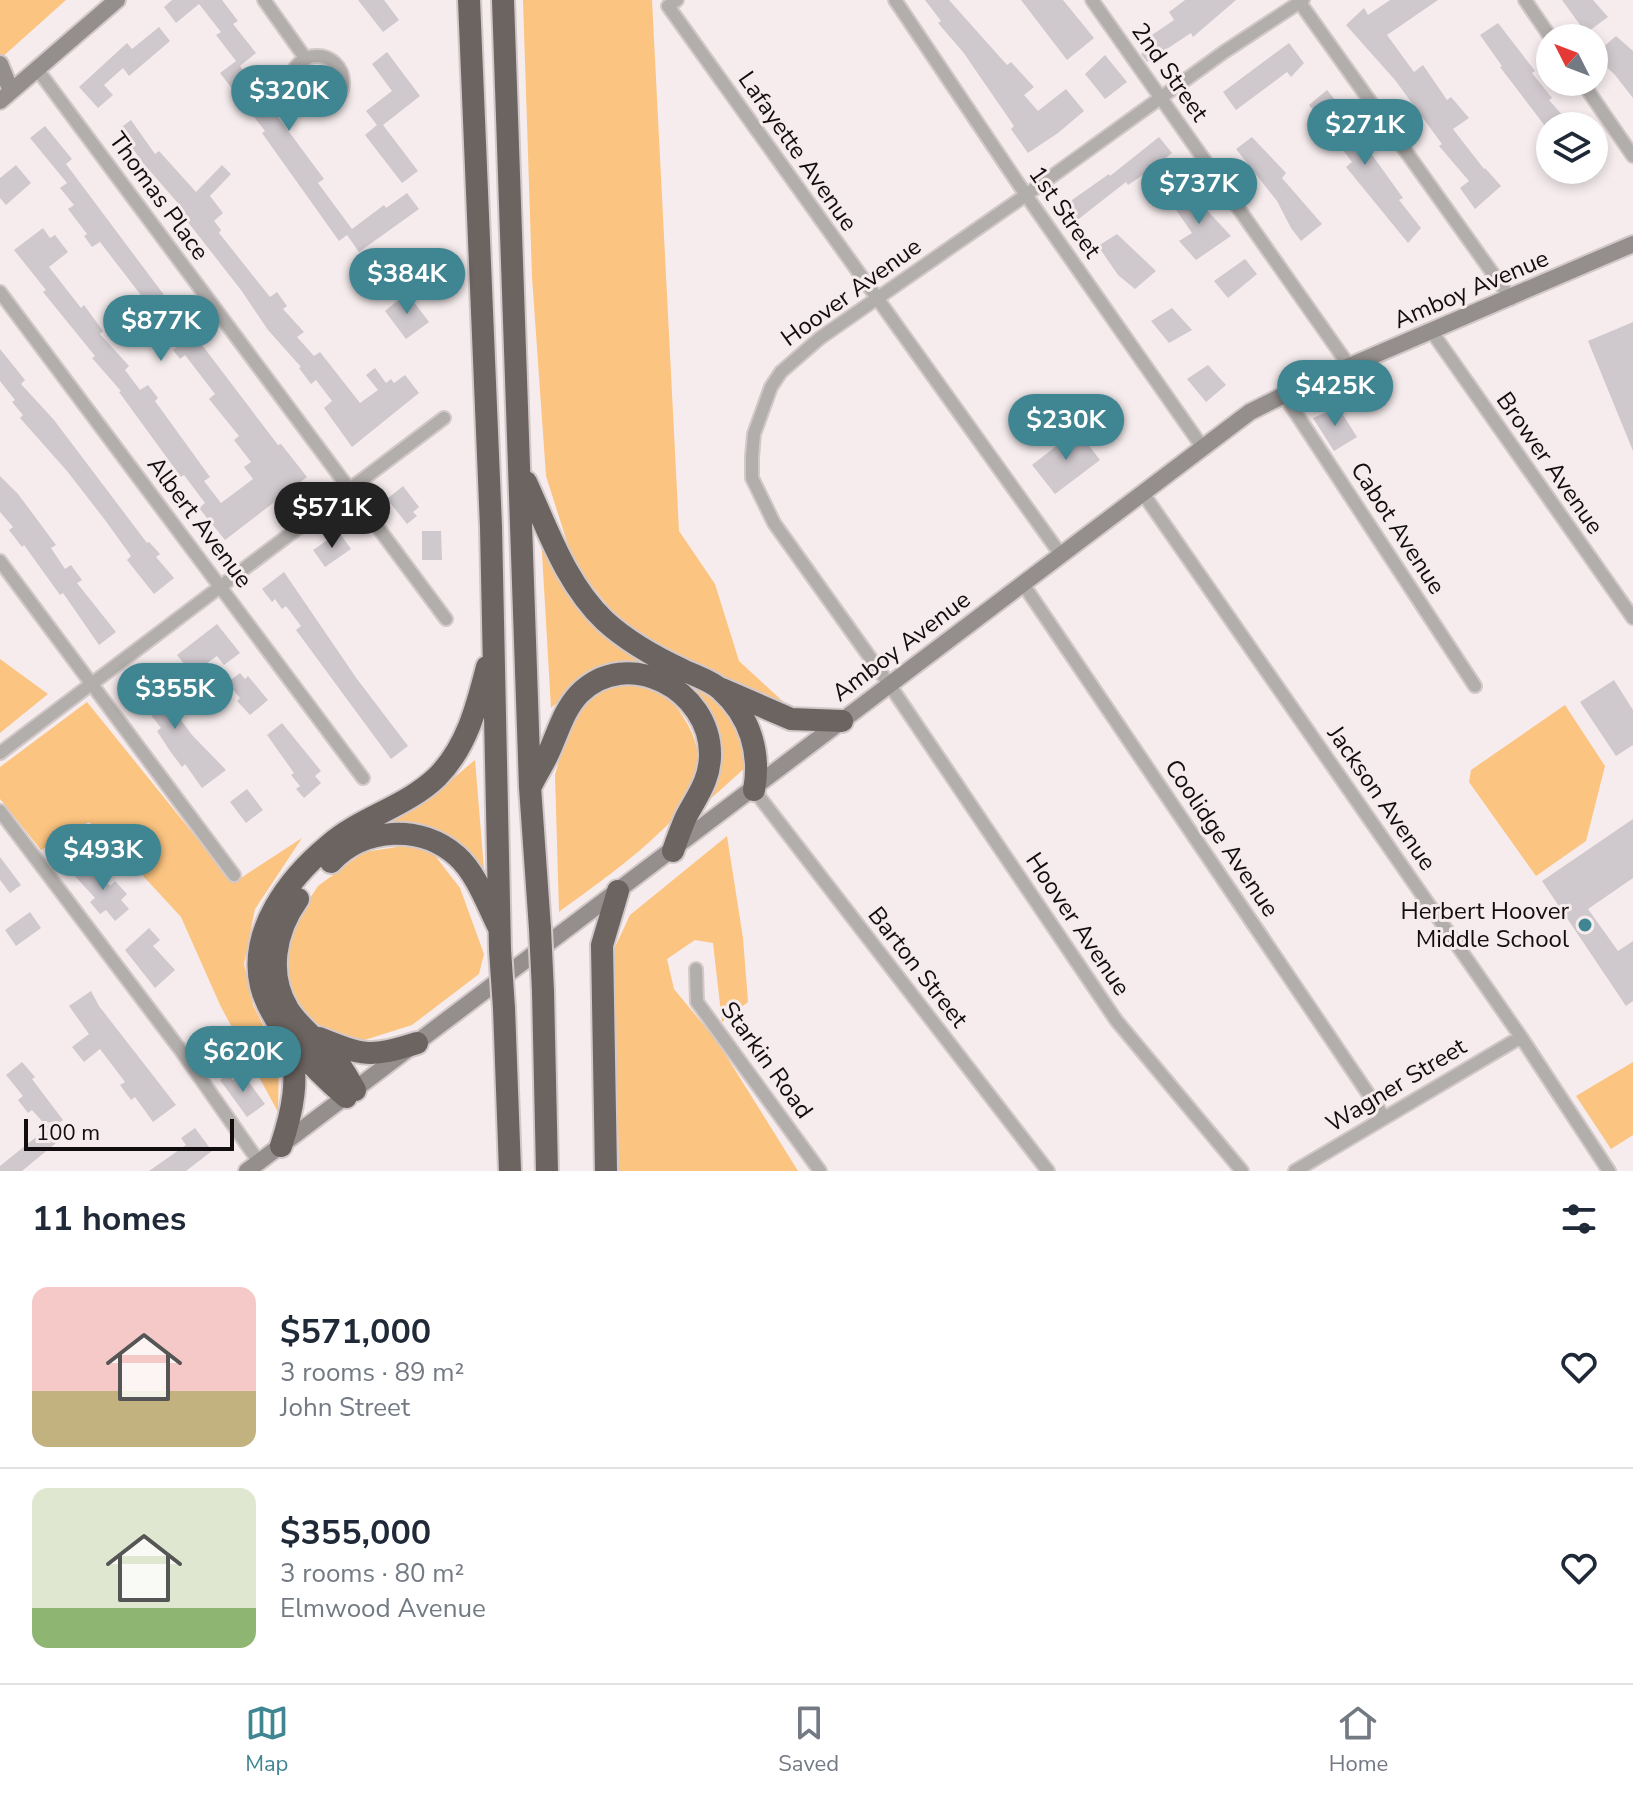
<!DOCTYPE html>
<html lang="en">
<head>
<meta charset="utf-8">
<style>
  :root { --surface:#fff; --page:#f6f6f7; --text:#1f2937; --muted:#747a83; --line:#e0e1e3; --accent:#408592 }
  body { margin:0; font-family:"Nunito Sans",sans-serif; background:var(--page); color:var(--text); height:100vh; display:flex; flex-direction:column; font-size:30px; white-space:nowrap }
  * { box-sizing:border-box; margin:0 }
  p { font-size:26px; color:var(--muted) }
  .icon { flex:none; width:44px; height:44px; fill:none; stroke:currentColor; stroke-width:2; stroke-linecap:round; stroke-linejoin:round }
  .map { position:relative; height:1171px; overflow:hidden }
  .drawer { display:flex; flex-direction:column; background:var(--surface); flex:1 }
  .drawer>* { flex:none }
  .needle { width:52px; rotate:312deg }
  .fabs { position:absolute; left:1536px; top:24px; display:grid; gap:16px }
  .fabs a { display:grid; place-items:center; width:72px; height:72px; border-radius:50%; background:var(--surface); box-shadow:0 4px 12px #0003; font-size:40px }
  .scale { position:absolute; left:24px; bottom:20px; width:210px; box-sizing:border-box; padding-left:8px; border:4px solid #120e0f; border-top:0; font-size:22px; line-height:28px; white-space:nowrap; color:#120e0f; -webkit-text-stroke:6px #f6eced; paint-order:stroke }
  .price { position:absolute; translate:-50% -68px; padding:0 18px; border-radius:28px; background:var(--accent); color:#fff; font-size:26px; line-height:52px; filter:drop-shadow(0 2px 4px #0008) }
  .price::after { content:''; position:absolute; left:50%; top:48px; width:24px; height:18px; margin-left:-12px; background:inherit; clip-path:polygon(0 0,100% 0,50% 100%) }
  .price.active { background:#222; color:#fff }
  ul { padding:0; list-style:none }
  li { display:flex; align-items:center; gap:24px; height:200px; padding:0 32px }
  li+li { border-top:2px solid var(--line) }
  li span { display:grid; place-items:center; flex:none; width:224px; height:160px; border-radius:16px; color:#555 }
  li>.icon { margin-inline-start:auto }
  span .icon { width:96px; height:96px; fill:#fffc; stroke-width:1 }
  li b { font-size:34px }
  h2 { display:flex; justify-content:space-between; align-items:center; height:96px; padding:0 32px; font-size:34px }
  .tab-bar { display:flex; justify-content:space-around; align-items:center; height:112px; border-top:2px solid var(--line); background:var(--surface); font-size:22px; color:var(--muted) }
  .tab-bar a { display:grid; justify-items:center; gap:4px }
  .tab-bar .active { color:var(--accent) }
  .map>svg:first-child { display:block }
</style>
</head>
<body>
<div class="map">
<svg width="1633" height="1171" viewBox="0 0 1633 1171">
  <rect width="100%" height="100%" fill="#f6eced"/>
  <path fill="#fcc481" d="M0,0H66L0,59Z
    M523,0H652L679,531L715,584L739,661L789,707L658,648L614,613L574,564L546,476L532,277Z
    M541,536L652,666L597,669L551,708Z
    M0,659L48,694L0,733Z
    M681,680L716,701L740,731L746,767L707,802L718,770Z
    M622,681C659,685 670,693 688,725C696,740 702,760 698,778C689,822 595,885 559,912L555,775L569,724L587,699Z
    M87,702L233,883L302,838L255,909L244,964L253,1005L279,1056L278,1112L221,1007L181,917L133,865L89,822L41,850L0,799V767Z
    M1565,705L1605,766L1586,841L1536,876L1469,782L1471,770Z
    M475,760L485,881L458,842L415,822L375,826L438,791Z
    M727,836L743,938L748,1002L722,1022L713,943L695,940L667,959L674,989L717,1041L798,1171H619L614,949L630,915Z
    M410,845L433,853L460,888L484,954L479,974L412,1025L352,1044L313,1029L297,1013L282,972L289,930L318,886L364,852Z
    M1633,1062V1135L1611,1149L1576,1096Z"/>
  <path fill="#cfc8cd" d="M172,0H222L238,21L233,24L256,53L240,66L324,179L318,183L352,229L384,205L386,208L407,193L419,209L359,252L347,235L339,241L262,133L265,131L220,73L236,61L216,35L221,32L199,4L176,23L164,7Z
    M358,0H384L399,20L383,32Z
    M925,0H949L1007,65L1011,62L1034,87L1024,95L1038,111L1066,89L1084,111L1058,133L1028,153L1011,129L1014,126L963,52L938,23L941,21Z
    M1021,0H1063L1094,38L1067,60Z
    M1185,0H1236L1193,37L1191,33L1147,62L1141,54L1157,42L1152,35L1174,20L1169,12Z
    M1390,0H1438L1387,35L1414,72L1423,65L1447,100L1451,97L1469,118L1453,129L1484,169L1485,168L1501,186L1475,209L1460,188L1469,181L1439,146L1442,144L1395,80L1346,25L1364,8L1368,15Z
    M1562,0H1593L1608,17L1586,33Z
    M1498,23L1535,71L1532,73L1552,98L1549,100L1572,126H1545L1500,67L1502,66L1480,35Z
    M159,27L170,41L129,76L123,68L104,85L113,95L98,108L79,87L127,43L132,49Z
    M1616,36L1633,51V98L1615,75L1594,55Z
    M1289,43L1304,63L1291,77L1287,72L1236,110L1223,92Z
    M387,52L420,96L383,125L418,171L402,183L365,135L377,125L366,111L392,91L372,64Z
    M1105,55L1127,82L1105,99L1085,74Z
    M1327,90L1343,110L1339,114L1362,141L1403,198L1399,200L1421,228L1408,243L1346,167L1352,162L1309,105Z
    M131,120L155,154L159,151L196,192L222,165L231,174L210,196L223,213L214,221L221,230L219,233L270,297L277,292L287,306L283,309L304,332L297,337L314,356L320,352L360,403L378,390L366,375L375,368L386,383L391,379L394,383L405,375L419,393L352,447L324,408L332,401L316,380L311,384L299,368L301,367L268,330L241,290L180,212L183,209L143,163L119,129Z
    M45,126L72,159L66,164L164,295L278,445L281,444L307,477L225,540L199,508L205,503L184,475L181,477L119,392L121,391L92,358L95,356L43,292L46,290L14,250L43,228L50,238L55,235L68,252L49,267L81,308L84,305L103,331L100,334L129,366L125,370L140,390L148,385L158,398L155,401L210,477L204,481L221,503L253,479L244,467L251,462L234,440L239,436L209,399L215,394L185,355L180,359L173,350L178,346L140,294L100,242L92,247L84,236L87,234L68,209L74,205L60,188L67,183L30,138Z
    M1159,137L1172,153L1152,169L1128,185L1126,182L1076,221L1062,207L1109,174L1110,176Z
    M1252,137L1286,173L1282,178L1322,224L1301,241L1291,228L1277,201L1236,149Z
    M16,165L31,183L6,205L0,198V178Z
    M1187,189L1231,236L1196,260L1179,241L1192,233L1170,201Z
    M1117,234L1156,271L1135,289L1118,275L1098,246Z
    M1245,259L1257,274L1228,298L1214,281Z
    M407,293L429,322L406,339L385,311Z
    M1172,308L1192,330L1169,343L1151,321Z
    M1633,322V451L1588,341Z
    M0,349L25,380L21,384L54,420L147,543L149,542L160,554L156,557L174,578L154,594L127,560L131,556L105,520L67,471L20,418L23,415L12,402L15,400L0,381Z
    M1208,365L1226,385L1206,402L1187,379Z
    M1338,407L1357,437L1334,451L1313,418Z
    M1077,430L1100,460L1055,494L1032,465Z
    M0,476L18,494L56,545L51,548L65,569L71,565L82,580L77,583L116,632L99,645L63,593L60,595L24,545L22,547L9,530L13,527L0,512Z
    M403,486L419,507L413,512L417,516L407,524L387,499Z
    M422,531H441L442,560H422Z
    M339,532L351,549L325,567L313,550Z
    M284,572L357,679L408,746L391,759L296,630L301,626L286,606L282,609L275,599L272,602L262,589Z
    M217,624L240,653L224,665L217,656L192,674L177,655Z
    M142,667L192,735L226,770L202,788L185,764L182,767L170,751L157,731L161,728L124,680Z
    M240,673L245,679L248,676L268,700L250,715L237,701L240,698L227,683Z
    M1614,680L1633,710V745L1616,756L1580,702Z
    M282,723L321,771L315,776L321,783L304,798L296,789L300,786L291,775L294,773L267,735Z
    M247,789L263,810L246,823L230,802Z
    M1633,819V878L1588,909L1618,951L1633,941V1001L1626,1006L1542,881Z
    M0,857L21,885L10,893L0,880Z
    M89,862L110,886L115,881L127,894L121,900L129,909L115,921L106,910L100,914L90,902L95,898L74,875Z
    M30,912L41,928L16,946L5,930Z
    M149,928L160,940L153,946L175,970L155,988L125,950Z
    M91,991L99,1006L176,1105L153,1122L135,1097L131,1100L120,1085L125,1082L100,1049L84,1062L72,1047L89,1034L69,1006Z
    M22,1062L35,1077L32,1079L63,1120L50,1130L32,1110L28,1113L18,1100L23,1096L6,1075Z
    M242,1073L265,1104L247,1117L220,1080L228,1074L233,1080Z
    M195,1128L212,1151L186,1171H149L186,1145L181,1138Z
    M46,1129L56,1143L22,1171H0V1166Z"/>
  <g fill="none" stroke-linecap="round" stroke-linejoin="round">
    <defs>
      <path id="street" d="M264,0L306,59
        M677,0L668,6L1061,555
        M895,0L1026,195L1203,448
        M1092,0L1350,367
        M1298,0L1511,299
        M1525,0L1551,38
        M291 82a26 26 0 1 1 52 0a26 26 0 1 1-52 0Z
        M37,69L446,619
        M1582,82L1633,156
        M0,292L363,778
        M1432,332L1633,618
        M1284,395L1475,686
        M1142,492L1521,1037L1609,1171
        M0,561L234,875
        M1023,584L1384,1117
        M0,753L444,418
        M754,790L1048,1171
        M0,811L182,1052L259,1162
        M696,969L697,1002L820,1171
        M1242,1171L1116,1020L889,684L774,523L752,478V457L754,434L771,387L781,372L820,338L1026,195L1224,52L1303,0
        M1295,1171L1521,1037"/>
      <path id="secondary" d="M0,64L11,91
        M0,101L117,0
        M247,1171C583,920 916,665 1250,412L1296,389L1633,244"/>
      <path id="highway" d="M469,0L491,527L500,950
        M503,0L530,787L540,929
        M526,482C548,530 566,584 605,621C628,642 655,657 683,670C695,676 712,681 721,690C750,716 761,753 754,790
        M722,689L791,719L842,721
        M531,786C536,775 543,765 548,754C558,733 563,711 579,694C627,645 711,690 710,755C710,780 697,796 686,817C681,828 677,840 673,851
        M331,862C364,827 421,824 457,856C476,873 487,904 498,926
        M298,899C275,931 267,974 288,1009C300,1028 320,1042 335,1059C343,1068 349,1080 355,1090
        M543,991L547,1171
        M504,1008L510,1171
        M319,1038C364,1056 370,1058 417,1043
        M346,1097C316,1071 271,1026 261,986C248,931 289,878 329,845C361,817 406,807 437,777C467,747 477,706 487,667
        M281,1146C292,1113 301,1075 288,1042
        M606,1171L602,945L618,891"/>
    </defs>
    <use href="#street" stroke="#d2c8c9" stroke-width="16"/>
    <use href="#secondary" stroke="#d2c8c9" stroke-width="20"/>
    <use href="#highway" stroke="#d2c8c9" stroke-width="26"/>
    <use href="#street" stroke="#b2aeac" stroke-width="12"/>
    <use href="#secondary" stroke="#948e8c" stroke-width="16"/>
    <use href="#highway" stroke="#6c6461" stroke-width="22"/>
    <defs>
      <path id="highway-bridge" d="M540,929L543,991
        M500,950L504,1008"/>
    </defs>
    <use href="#highway-bridge" stroke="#d2c8c9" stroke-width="26" stroke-linecap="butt"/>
    <use href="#highway-bridge" stroke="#6c6461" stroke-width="22"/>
  </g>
  <circle fill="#408592" stroke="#f6eced" stroke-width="3" cx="1585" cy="925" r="8"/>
  <g text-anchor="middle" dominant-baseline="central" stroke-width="6" stroke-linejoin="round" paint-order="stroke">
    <g font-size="24" fill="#120e0f" stroke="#f6eced">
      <text transform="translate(1170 72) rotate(55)">2nd Street</text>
      <text transform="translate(798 151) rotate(55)">Lafayette Avenue</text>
      <text transform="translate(159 196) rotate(54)">Thomas Place</text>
      <text transform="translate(1065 212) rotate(55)">1st Street</text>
      <text transform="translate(1471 289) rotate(-23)">Amboy Avenue</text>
      <text transform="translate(851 292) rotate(-36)">Hoover Avenue</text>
      <text transform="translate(1550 463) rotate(55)">Brower Avenue</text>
      <text transform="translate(200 522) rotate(53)">Albert Avenue</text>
      <text transform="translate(1398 528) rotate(57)">Cabot Avenue</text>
      <text transform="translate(901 646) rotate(-37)">Amboy Avenue</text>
      <text transform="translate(1382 798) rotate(55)">Jackson Avenue</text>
      <text transform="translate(1222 838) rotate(56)">Coolidge Avenue</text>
      <text transform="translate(1078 924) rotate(56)">Hoover Avenue</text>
      <text transform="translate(918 967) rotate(52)">Barton Street</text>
      <text transform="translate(767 1060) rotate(54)">Starkin Road</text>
      <text transform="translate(1396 1085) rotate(-31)">Wagner Street</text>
    </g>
    <g font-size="24" fill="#120e0f" stroke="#f6eced" text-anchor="end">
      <text x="1569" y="911">Herbert Hoover<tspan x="1569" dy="28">Middle School</tspan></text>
    </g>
  </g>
</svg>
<div class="fabs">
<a><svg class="needle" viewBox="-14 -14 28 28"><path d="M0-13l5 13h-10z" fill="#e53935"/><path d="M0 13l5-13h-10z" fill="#747a83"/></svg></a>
<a><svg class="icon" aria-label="layers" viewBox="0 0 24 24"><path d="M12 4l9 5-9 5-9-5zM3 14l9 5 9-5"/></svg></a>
</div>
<div class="scale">100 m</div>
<b class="price" style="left:289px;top:133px">$320K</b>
<b class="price" style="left:1365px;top:167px">$271K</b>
<b class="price" style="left:1199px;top:226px">$737K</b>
<b class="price" style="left:407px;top:316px">$384K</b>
<b class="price" style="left:161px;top:363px">$877K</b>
<b class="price" style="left:1335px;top:428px">$425K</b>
<b class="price" style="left:1066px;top:462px">$230K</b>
<b class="price active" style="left:332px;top:550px">$571K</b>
<b class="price" style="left:175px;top:731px">$355K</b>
<b class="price" style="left:103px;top:892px">$493K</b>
<b class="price" style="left:243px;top:1094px">$620K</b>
</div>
<section class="drawer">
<h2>11 homes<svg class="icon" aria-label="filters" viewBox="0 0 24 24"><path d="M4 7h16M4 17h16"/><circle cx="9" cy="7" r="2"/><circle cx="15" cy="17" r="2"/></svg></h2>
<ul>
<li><span style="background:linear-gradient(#f6c9c9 65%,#c2b280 0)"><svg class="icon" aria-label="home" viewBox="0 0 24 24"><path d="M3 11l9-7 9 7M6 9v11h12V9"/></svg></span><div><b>$571,000</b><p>3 rooms · 89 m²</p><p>John Street</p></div><svg class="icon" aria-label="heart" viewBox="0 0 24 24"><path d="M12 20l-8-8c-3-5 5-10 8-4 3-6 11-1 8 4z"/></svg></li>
<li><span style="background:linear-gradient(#dfe7d0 75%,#8fb573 0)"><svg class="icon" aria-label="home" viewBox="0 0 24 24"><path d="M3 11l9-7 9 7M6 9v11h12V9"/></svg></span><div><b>$355,000</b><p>3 rooms · 80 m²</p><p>Elmwood Avenue</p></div><svg class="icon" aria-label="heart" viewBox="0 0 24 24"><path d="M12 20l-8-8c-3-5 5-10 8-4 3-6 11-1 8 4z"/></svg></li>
</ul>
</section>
<nav class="tab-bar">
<a class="active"><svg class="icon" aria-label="map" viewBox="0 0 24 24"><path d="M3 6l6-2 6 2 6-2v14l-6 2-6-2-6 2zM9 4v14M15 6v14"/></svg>Map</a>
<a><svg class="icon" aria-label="saved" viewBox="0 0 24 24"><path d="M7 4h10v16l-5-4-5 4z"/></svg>Saved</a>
<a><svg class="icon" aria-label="home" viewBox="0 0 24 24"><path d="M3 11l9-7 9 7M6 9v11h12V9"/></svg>Home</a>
</nav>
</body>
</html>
